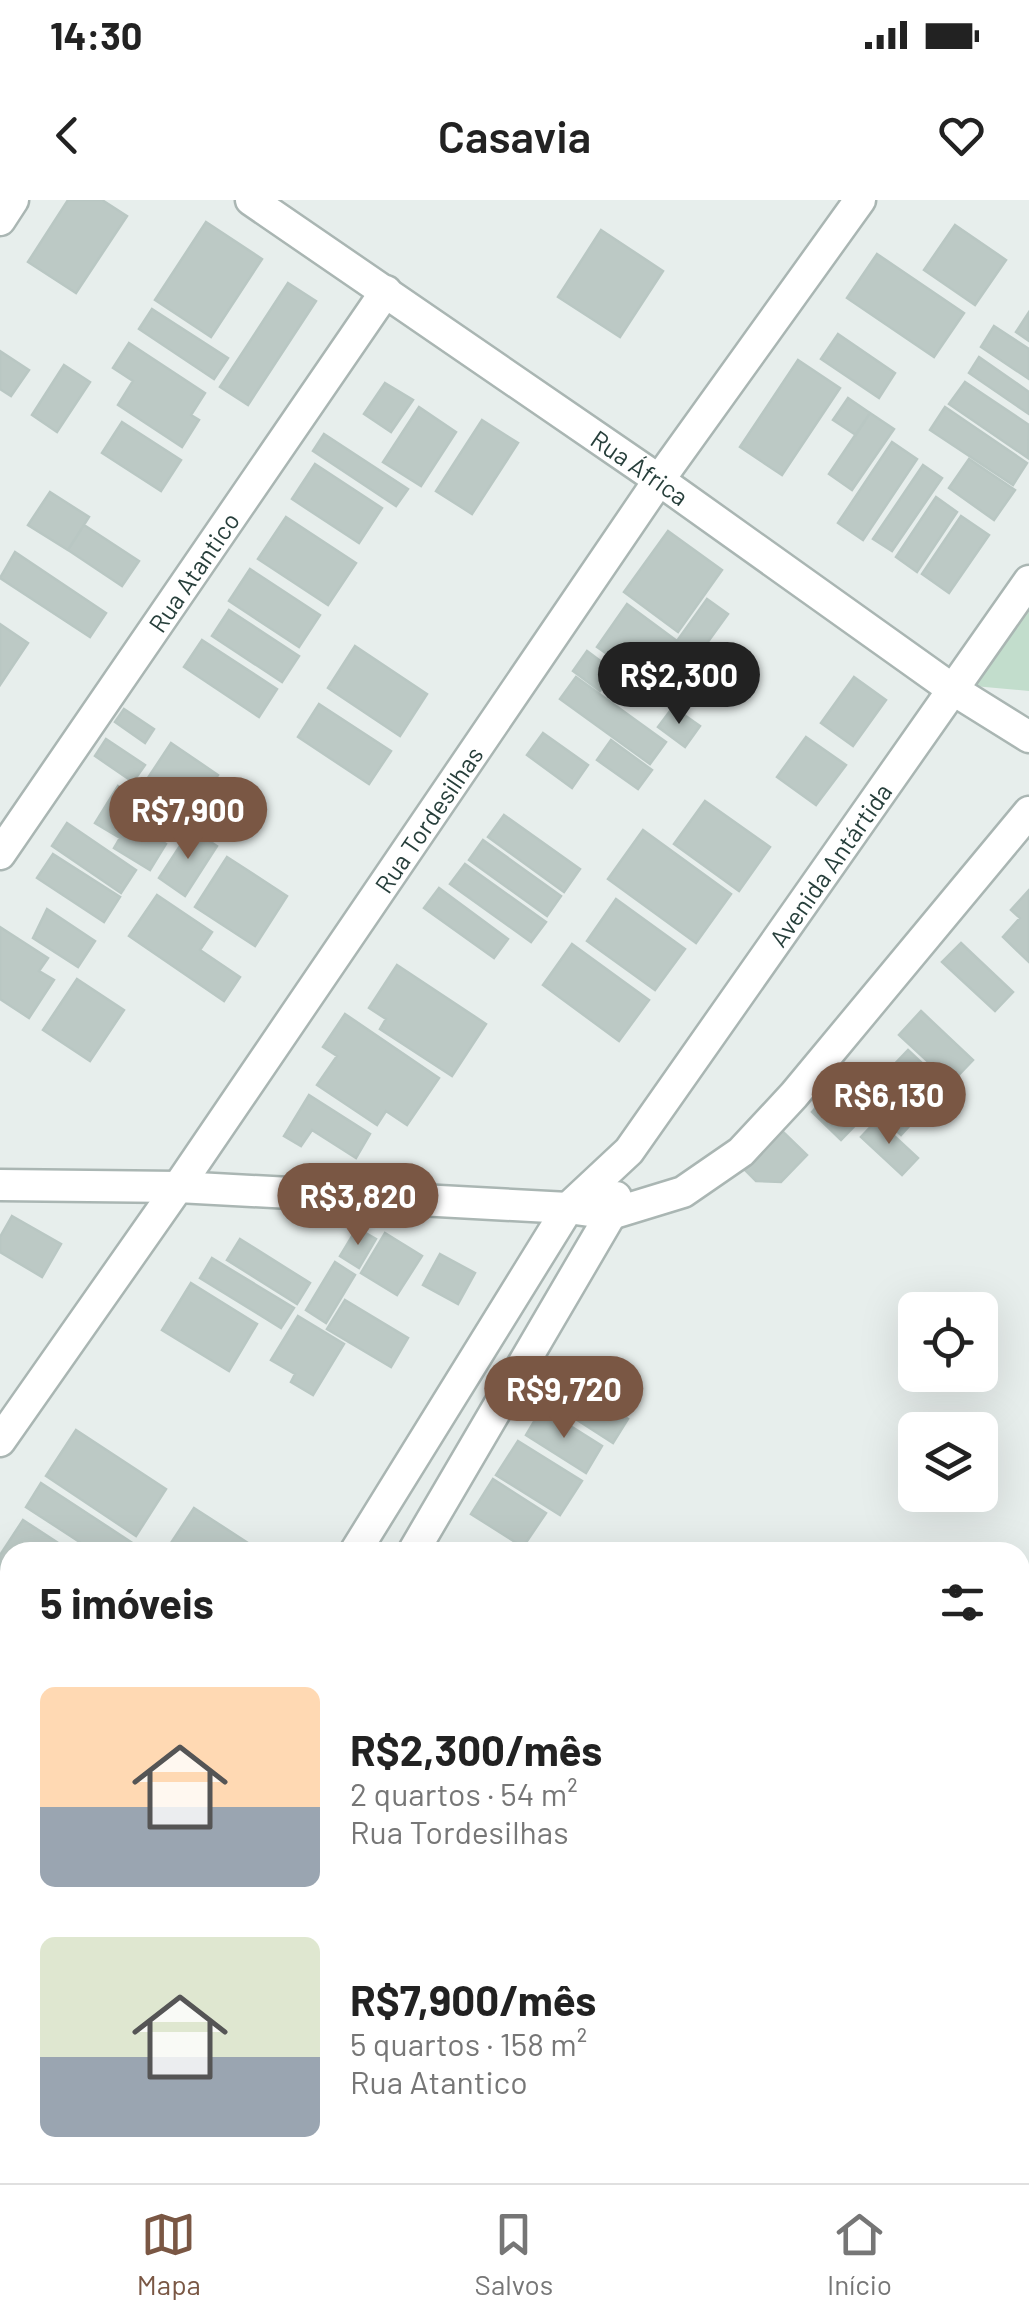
<!DOCTYPE html>
<html lang="pt">
<head>
<meta charset="utf-8">
<style>
  :root { --surface:#fff; --page:#f2f2f2; --text:#222; --muted:#767676; --line:#e0e0e0; --accent:#7a5744 }
  body { margin:0; font-family:Barlow,sans-serif; background:var(--page); color:var(--text); height:100vh; display:flex; flex-direction:column; font-size:38px; white-space:nowrap }
  * { box-sizing:border-box; margin:0 }
  p { font-size:32px; color:var(--muted) }
  .icon { flex:none; width:55px; height:55px; fill:none; stroke:currentColor; stroke-width:2; stroke-linecap:round; stroke-linejoin:round }
  .map { position:relative; flex:1; overflow:hidden }
  .panel { position:absolute; left:0px; top:1342px; width:1030px; height:642px; display:flex; flex-direction:column; background:var(--surface); border-radius:30px 30px 0 0; box-shadow:0 10px 40px #0002 }
  .panel>* { flex:none }
  .controls { position:absolute; left:898px; top:1092px; display:grid; gap:20px }
  .controls a { display:grid; place-items:center; width:100px; height:100px; border-radius:15px; background:var(--surface); box-shadow:0 10px 40px #0002; font-size:50px }
  .price { position:absolute; translate:-50% -85px; padding:0 22px; border-radius:35px; background:var(--accent); color:#fff; font-size:32px; line-height:65px; filter:drop-shadow(0 2px 5px #0008) }
  .price::after { content:''; position:absolute; left:50%; top:60px; width:30px; height:22px; margin-left:-15px; background:inherit; clip-path:polygon(0 0,100% 0,50% 100%) }
  .price.current { background:#222; color:#fff }
  ul { padding:0; list-style:none }
  li { display:flex; align-items:center; gap:30px; height:250px; padding:0 40px }
  li span { display:grid; place-items:center; flex:none; width:280px; height:200px; border-radius:15px; color:#555 }
  li>.icon { margin-inline-start:auto }
  span .icon { width:120px; height:120px; fill:#fffc; stroke-width:1 }
  li b { font-size:42px }
  h2 { display:flex; justify-content:space-between; align-items:center; height:120px; padding:0 40px; font-size:42px }
  .status { display:flex; justify-content:space-between; align-items:center; height:70px; padding:0 50px; background:var(--surface); direction:ltr }
  .status svg { height:28px; fill:currentColor }
  header { display:flex; justify-content:space-between; align-items:center; height:130px; padding:0 40px; background:var(--surface); font-size:45px; font-weight:600 }
  .menu { display:flex; justify-content:space-around; align-items:center; height:140px; border-top:2px solid var(--line); background:var(--surface); font-size:28px; color:var(--muted) }
  .menu a { display:grid; justify-items:center; gap:5px }
  .menu .current { color:var(--accent) }
  .map>svg:first-child { display:block }
</style>
</head>
<body>
<div class="status"><b>14:30</b><svg viewBox="0 0 49 12"><path d="M0 12V9h3v3zM5 12V6h3v6zM10 12V3h3v9zM15 12V0h3v12zM26 1h20v11H26zM47 4h2v5h-2z"/></svg></div>
<header><svg class="icon" aria-label="back" viewBox="0 0 24 24"><path d="M15 5l-7 7 7 7"/></svg>Casavia<svg class="icon" aria-label="heart" viewBox="0 0 24 24"><path d="M12 20l-8-8c-3-5 5-10 8-4 3-6 11-1 8 4z"/></svg></header>
<div class="map">
<svg width="1029" height="1983" viewBox="0 0 1029 1983">
  <rect width="100%" height="100%" fill="#e7eeec"/>
  <path fill="#c2ddcc" d="M1029,399V491L974,486L996,443Z"/>
  <path fill="#bcc9c5" stroke="#b9c7c3" stroke-width="2.5" d="M68,0H102L127,16L76,93L28,62Z
    M206,22L262,59L211,137L155,100Z
    M955,25L1006,60L975,105L924,70Z
    M601,30L663,71L620,137L558,97Z
    M877,54L964,113L934,157L847,98Z
    M288,83L316,101L248,205L220,187Z
    M152,109L228,158L214,179L139,129Z
    M1029,112V141L1016,132Z
    M994,126L1029,149V179L981,147Z
    M838,134L895,173L879,198L821,159Z
    M129,143L205,193L191,215L199,220L182,247L118,205L133,181L113,168Z
    M0,151L29,170L11,196L0,189Z
    M979,157L1029,192V214L969,173Z
    M798,160L840,188L782,275L740,247Z
    M64,165L90,182L57,232L32,215Z
    M965,182L1029,225L1028,258L949,204Z
    M385,183L413,200L391,232L364,214Z
    M848,198L870,213L856,235L833,220Z
    M419,207L456,232L421,286L383,262Z
    M945,207L1027,263L1013,285L930,230Z
    M870,213L894,229L852,290L829,274Z
    M482,220L518,243L472,314L436,291Z
    M122,222L181,260L161,291L102,253Z
    M324,234L408,289L396,306L313,251Z
    M892,242L917,259L863,340L838,323Z
    M969,259L1015,290L994,320L949,288Z
    M315,264L382,308L359,343L292,299Z
    M923,265L942,278L892,351L873,339Z
    M50,292L89,317L68,350L28,325Z
    M936,297L957,312L917,372L896,357Z
    M961,316L989,335L949,393L922,374Z
    M286,317L356,363L328,405L258,359Z
    M84,325L139,361L122,386L68,350Z
    M668,331L722,370L678,432L624,392Z
    M15,352L106,413L90,437L0,378Z
    M250,369L320,415L299,447L229,401Z
    M707,399L728,414L668,497L597,447L627,404L677,441Z
    M229,410L299,456L282,482L212,436Z
    M0,424L28,443L0,485Z
    M202,440L277,489L259,517L184,467Z
    M355,446L427,494L400,536L328,488Z
    M587,451L614,471L600,491L573,471Z
    M576,477L666,542L650,564L560,499Z
    M854,477L886,500L853,546L821,523Z
    M319,504L391,551L369,584L298,537Z
    M673,507L700,526L685,547L658,527Z
    M124,509L154,529L145,543L115,522Z
    M543,533L588,565L572,588L527,555Z
    M806,537L846,565L816,605L777,577Z
    M106,539L145,565L133,582L95,556Z
    M611,540L652,570L638,589L597,560Z
    M171,543L218,575L188,621L140,590Z
    M118,586L164,615L152,635L166,644L150,670L114,648L120,638L95,623Z
    M705,601L770,647L739,691L674,644Z
    M504,615L580,669L564,692L488,637Z
    M67,623L136,670L121,693L52,646Z
    M191,629L217,646L185,696L159,678Z
    M643,630L731,694L696,743L608,679Z
    M483,640L561,696L547,716L469,660Z
    M53,654L120,697L104,722L37,678Z
    M227,657L287,696L255,746L195,707Z
    M465,664L546,722L531,742L450,684Z
    M439,688L508,739L494,758L424,708Z
    M1029,690V762L1003,737L1020,718L1011,710Z
    M157,695L212,732L200,750L240,777L224,801L129,736Z
    M616,699L685,749L655,790L587,741Z
    M47,709L95,741L78,767L33,738Z
    M0,727L48,758L39,771L54,780L29,818L0,799Z
    M961,743L1013,792L995,811L942,762Z
    M572,744L649,800L619,841L543,785Z
    M397,765L486,824L452,876L380,829L386,819L369,808Z
    M77,779L124,810L90,861L43,830Z
    M921,811L973,860L951,883L899,835Z
    M345,814L439,878L407,925L386,911L377,925L317,885L337,856L323,847Z
    M908,850L958,897L939,918L889,870Z
    M838,883L868,912L841,940L812,912Z
    M903,890L924,910L901,935L880,916Z
    M309,895L370,934L356,958L312,930L301,946L284,936Z
    M877,920L918,958L902,975L861,937Z
    M781,930L807,955L781,982L756,981L744,969Z
    M12,1016L61,1044L42,1077L0,1052V1037Z
    M357,1028L376,1039L359,1068L340,1056Z
    M385,1033L422,1056L397,1095L361,1073Z
    M240,1039L310,1083L297,1104L227,1060Z
    M440,1054L475,1073L458,1104L423,1085Z
    M212,1058L294,1108L281,1128L200,1078Z
    M335,1062L355,1075L326,1123L306,1110Z
    M191,1083L257,1124L229,1171L162,1130Z
    M345,1100L408,1138L391,1167L327,1129Z
    M298,1116L344,1144L313,1195L291,1182L295,1174L271,1160Z
    M566,1179L628,1219L613,1243L551,1203Z
    M542,1208L602,1246L586,1273L526,1235Z
    M76,1230L166,1289L136,1336L46,1276Z
    M518,1241L582,1281L560,1315L496,1275Z
    M493,1279L546,1313L523,1347L471,1314Z
    M41,1283L134,1344L128,1352H95L26,1307Z
    M194,1308L262,1352H165Z
    M23,1320L72,1352H10V1407L0,1401V1355Z
    M0,1405L10,1411V1484L0,1477Z
    M10,1635V1675L0,1688V1648Z
    M10,1725V1798L0,1789V1737Z"/>
  <g fill="none" stroke-linecap="round" stroke-linejoin="round">
    <defs>
      <g id="street">
        <path id="s1" d="M251,0L659,280L952,489L1029,537"/>
        <path d="M0,20L13,0"/>
        <path id="s2" d="M0,654L386,91"/>
        <path d="M0,985L178,987L568,1008L611,1014L683,992L741,952L794,895L1029,612"/>
        <path id="s3" d="M0,1241L178,987L659,280L860,0"/>
        <path id="s4" d="M355,1352L568,1008L629,951L1029,381"/>
        <path d="M413,1352L611,1014L616,997"/>
        <path d="M0,1593H10"/>
        <path d="M1020,1731L1029,1733"/>
        <path d="M0,1973L10,1962"/>
      </g>
    </defs>
    <use href="#street" stroke="#aab6b3" stroke-width="35"/>
    <use href="#street" stroke="#fff" stroke-width="30"/>
  </g>
  <g text-anchor="middle" dominant-baseline="central" stroke-width="8" stroke-linejoin="round" paint-order="stroke">
    <g font-size="25" fill="#273f3b" stroke="#f7fbf9">
      <text stroke="none"><textPath href="#s1" startOffset="472">Rua África</textPath></text>
      <text stroke="none"><textPath href="#s2" startOffset="342">Rua Atantico</textPath></text>
      <text stroke="none"><textPath href="#s3" startOffset="755">Rua Tordesilhas</textPath></text>
      <text stroke="none"><textPath href="#s4" startOffset="838">Avenida Antártida</textPath></text>
    </g>
  </g>
</svg>
<div class="controls">
<a><svg class="icon" aria-label="locate" viewBox="0 0 24 24"><circle cx="12" cy="12" r="6"/><path d="M12 2v4M12 18v4M2 12h4M18 12h4"/></svg></a>
<a><svg class="icon" aria-label="layers" viewBox="0 0 24 24"><path d="M12 4l9 5-9 5-9-5zM3 14l9 5 9-5"/></svg></a>
</div>
<b class="price current" style="left:679px;top:527px">R$2,300</b>
<b class="price" style="left:188px;top:662px">R$7,900</b>
<b class="price" style="left:889px;top:947px">R$6,130</b>
<b class="price" style="left:358px;top:1048px">R$3,820</b>
<b class="price" style="left:564px;top:1241px">R$9,720</b>
<section class="panel">
<h2>5 imóveis<svg class="icon" aria-label="filters" viewBox="0 0 24 24"><path d="M4 7h16M4 17h16"/><circle cx="9" cy="7" r="2"/><circle cx="15" cy="17" r="2"/></svg></h2>
<ul>
<li><span style="background:linear-gradient(#ffd9b3 60%,#9aa5b1 0)"><svg class="icon" aria-label="home" viewBox="0 0 24 24"><path d="M3 11l9-7 9 7M6 9v11h12V9"/></svg></span><div><b>R$2,300/mês</b><p>2 quartos · 54 m²</p><p>Rua Tordesilhas</p></div></li>
<li><span style="background:linear-gradient(#dfe7d0 60%,#9aa5b1 0)"><svg class="icon" aria-label="home" viewBox="0 0 24 24"><path d="M3 11l9-7 9 7M6 9v11h12V9"/></svg></span><div><b>R$7,900/mês</b><p>5 quartos · 158 m²</p><p>Rua Atantico</p></div></li>
</ul>
</section>
</div>
<nav class="menu">
<a class="current"><svg class="icon" aria-label="map" viewBox="0 0 24 24"><path d="M3 6l6-2 6 2 6-2v14l-6 2-6-2-6 2zM9 4v14M15 6v14"/></svg>Mapa</a>
<a><svg class="icon" aria-label="saved" viewBox="0 0 24 24"><path d="M7 4h10v16l-5-4-5 4z"/></svg>Salvos</a>
<a><svg class="icon" aria-label="home" viewBox="0 0 24 24"><path d="M3 11l9-7 9 7M6 9v11h12V9"/></svg>Início</a>
</nav>
</body>
</html>
